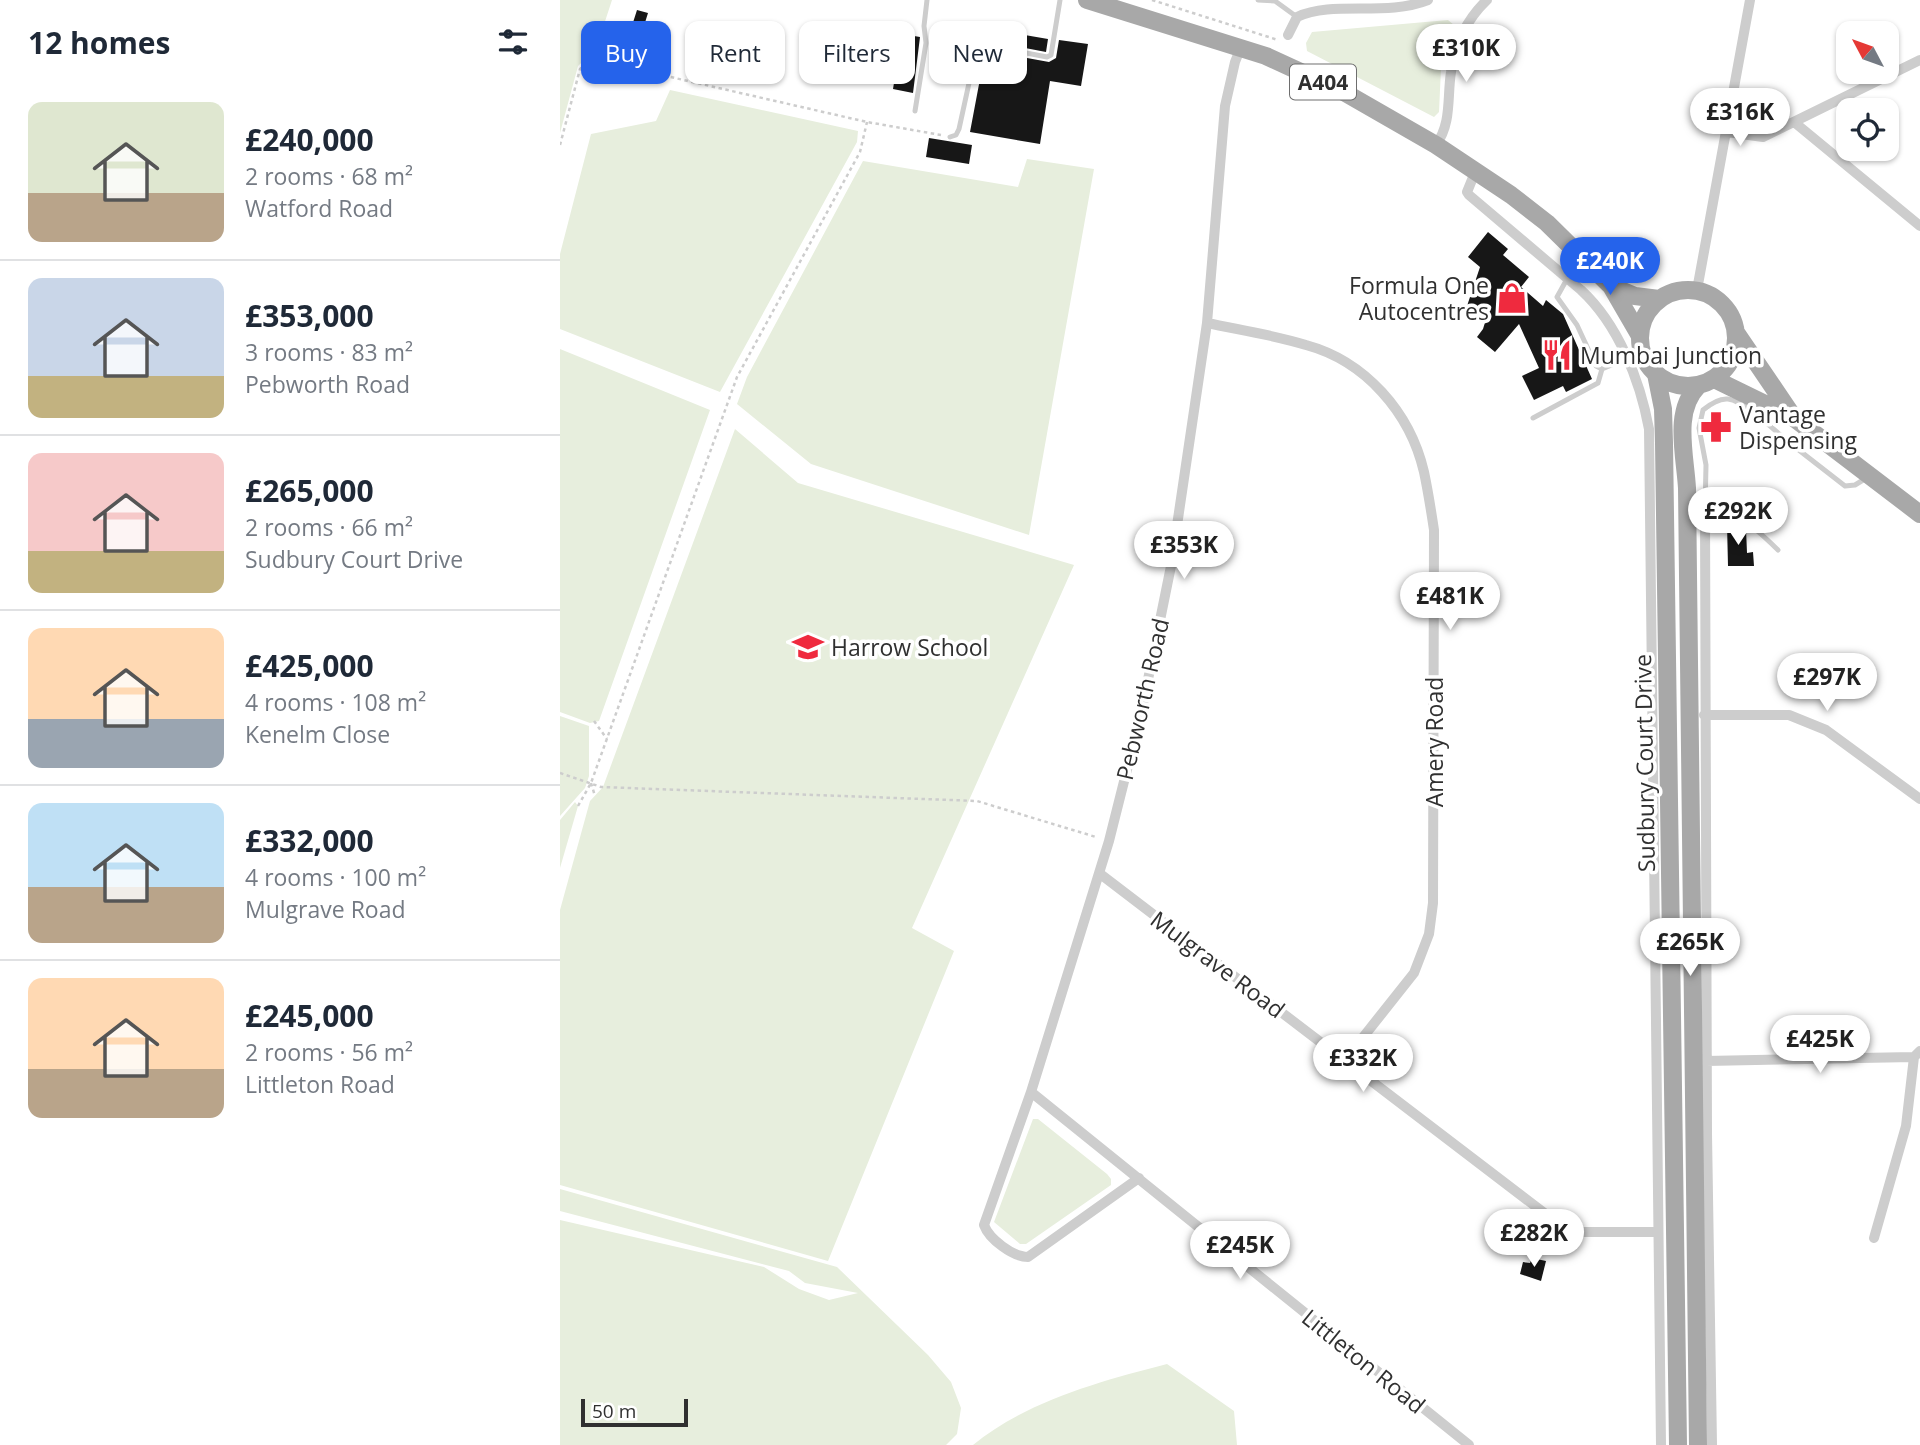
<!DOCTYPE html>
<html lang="en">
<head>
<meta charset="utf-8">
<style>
  :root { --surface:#fff; --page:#f6f6f7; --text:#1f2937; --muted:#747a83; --line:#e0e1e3; --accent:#2563eb }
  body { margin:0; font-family:"Open Sans",sans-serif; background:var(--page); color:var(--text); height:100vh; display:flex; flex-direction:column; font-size:26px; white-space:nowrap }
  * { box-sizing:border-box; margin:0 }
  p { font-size:23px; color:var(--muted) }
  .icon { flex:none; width:38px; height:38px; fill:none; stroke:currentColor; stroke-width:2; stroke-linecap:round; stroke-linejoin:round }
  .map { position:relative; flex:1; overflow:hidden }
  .panel { display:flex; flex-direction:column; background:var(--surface); width:560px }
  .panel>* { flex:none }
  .top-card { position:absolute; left:21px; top:21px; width:665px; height:63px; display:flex; gap:14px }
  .needle { width:46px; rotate:311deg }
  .controls { position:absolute; left:1276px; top:21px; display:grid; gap:14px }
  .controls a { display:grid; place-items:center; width:63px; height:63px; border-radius:14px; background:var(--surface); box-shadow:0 2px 5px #0004; font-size:35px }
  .scale { position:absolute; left:21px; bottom:18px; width:107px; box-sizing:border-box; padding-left:7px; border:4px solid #303030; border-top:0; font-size:19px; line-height:24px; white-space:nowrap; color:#303030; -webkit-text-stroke:5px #fff; paint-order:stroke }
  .price { position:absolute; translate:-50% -60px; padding:0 16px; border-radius:24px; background:#fff; color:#222; font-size:23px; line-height:46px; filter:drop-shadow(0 2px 4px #0008) }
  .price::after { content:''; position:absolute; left:50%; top:42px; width:21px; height:16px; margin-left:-10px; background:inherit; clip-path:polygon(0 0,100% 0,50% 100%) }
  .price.selected { background:var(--accent); color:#fff }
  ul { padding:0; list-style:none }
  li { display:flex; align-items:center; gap:21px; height:175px; padding:0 28px }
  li+li { border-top:2px solid var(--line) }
  li span { display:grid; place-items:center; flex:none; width:196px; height:140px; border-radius:14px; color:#555 }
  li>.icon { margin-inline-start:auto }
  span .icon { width:84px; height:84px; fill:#fffc; stroke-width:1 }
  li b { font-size:30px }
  h2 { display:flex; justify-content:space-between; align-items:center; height:84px; padding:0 28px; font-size:30px }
  .pill { padding:0 24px; border-radius:14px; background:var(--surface); box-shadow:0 2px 5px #0004; font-size:24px; line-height:63px }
  .pill.selected { background:var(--accent); color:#fff }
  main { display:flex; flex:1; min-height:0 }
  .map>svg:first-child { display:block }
</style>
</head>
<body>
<main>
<section class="panel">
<h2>12 homes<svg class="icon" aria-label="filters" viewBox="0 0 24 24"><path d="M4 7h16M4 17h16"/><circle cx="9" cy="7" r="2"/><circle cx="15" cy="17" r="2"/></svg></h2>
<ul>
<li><span style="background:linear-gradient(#dfe7d0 65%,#b9a48a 0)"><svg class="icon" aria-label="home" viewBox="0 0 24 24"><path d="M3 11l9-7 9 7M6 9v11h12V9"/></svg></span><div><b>£240,000</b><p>2 rooms · 68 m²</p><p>Watford Road</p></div></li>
<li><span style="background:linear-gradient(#c9d6e8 70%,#c2b280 0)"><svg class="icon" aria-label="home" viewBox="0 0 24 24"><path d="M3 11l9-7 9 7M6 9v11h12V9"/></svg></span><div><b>£353,000</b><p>3 rooms · 83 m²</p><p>Pebworth Road</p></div></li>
<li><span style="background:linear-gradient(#f6c9c9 70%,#c2b280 0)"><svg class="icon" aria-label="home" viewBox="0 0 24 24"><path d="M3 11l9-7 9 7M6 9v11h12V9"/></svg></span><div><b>£265,000</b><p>2 rooms · 66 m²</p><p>Sudbury Court Drive</p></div></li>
<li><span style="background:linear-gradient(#ffd9b3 65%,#9aa5b1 0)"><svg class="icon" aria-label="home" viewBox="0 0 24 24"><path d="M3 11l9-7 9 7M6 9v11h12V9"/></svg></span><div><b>£425,000</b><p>4 rooms · 108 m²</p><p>Kenelm Close</p></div></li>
<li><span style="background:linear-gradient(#bfe0f5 60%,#b9a48a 0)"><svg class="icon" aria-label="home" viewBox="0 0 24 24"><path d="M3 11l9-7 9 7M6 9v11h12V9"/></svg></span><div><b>£332,000</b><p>4 rooms · 100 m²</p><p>Mulgrave Road</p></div></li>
<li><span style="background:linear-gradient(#ffd9b3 65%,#b9a48a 0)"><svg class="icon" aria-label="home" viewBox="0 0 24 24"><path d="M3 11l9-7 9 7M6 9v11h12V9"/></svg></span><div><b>£245,000</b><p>2 rooms · 56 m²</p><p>Littleton Road</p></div></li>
</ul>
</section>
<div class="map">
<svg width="1360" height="1445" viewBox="0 0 1360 1445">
  <rect width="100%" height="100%" fill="#fff"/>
  <path fill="#e7eedd" d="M0,0H52L36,49L18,66L0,133Z
    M888,20L894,25L881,68L879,112L874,117L747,51L746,43L752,32Z
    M110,90L298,131L297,142L160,392L0,329V254L31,134L96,121Z
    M467,159L534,169L469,535L251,464L177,404L187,377L303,161L458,187Z
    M0,349L150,410L39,721L30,723L0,712Z
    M175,429L238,483L514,565L352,928L394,951L268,1261L0,1185V910L30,801L43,787Z
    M0,716L29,726V776L25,788L0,816Z
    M15,802L18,806L0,868V820Z
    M473,1119H478L547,1174L551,1179V1185L466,1244H460L434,1222Z
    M0,1189L277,1267L368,1355L391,1382L401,1408L397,1434L386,1445H0V1220L204,1267L239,1289L269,1300L298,1293L245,1283L229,1271L0,1211Z
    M607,1364L674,1411L677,1445H413C467,1401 541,1381 607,1364Z"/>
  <path fill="#171717" d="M77,10L88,13L73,61L62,57Z
    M387,22L488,39L486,52L385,33Z
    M342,34L360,37L353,93L333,89Z
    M499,40L528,44L521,86L490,81L480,144L410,132L423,63L432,65L435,52L489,62L496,58Z
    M369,138L412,145L409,164L366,157Z
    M928,232L948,249L943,255L969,277L961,287L983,306L986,300L1003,314L1032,379L1006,392L1003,386L974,400L962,376L979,368L959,324L935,352L917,337L923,329L927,316L906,309L920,267L908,257Z
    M1167,524H1176L1186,529L1187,553L1193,552L1194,566H1168Z
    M972,1258L986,1261L981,1281L960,1274L963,1262L970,1263Z"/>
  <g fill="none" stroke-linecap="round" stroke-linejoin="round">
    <path stroke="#cdcdcd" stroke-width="2.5" stroke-dasharray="3.5 3.5" stroke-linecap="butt" d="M592,0L718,40
      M0,145L20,69L32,59L307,122L381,135
      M34,721L47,739
      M0,773L41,787L417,801L536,837
      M31,783L35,796
      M18,806L31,783L177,377L300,152L307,122"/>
    <path stroke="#cdcdcd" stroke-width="5" d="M698,0L715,1L737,17
      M355,111L366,43L364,26L367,0
      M390,137L396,135L399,129L416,51L421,46H430L487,57L491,55L500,0
      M1007,279L997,297L1017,325L1036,366L1042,369L1066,359
      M973,418L1038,383L1042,369
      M1231,444L1285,486L1295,485L1308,477
      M1145,510L1146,465L1139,428L1143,410C1149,405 1159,398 1168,399C1185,401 1217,433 1231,444L1246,430
      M1131,511C1177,513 1185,518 1218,550"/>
    <path stroke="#cdcdcd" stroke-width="10" d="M728,35L737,17C774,0 825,17 868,0
      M1234,122L1360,226
      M1167,132L1203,137L1360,60
      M876,145C892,123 887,97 891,72C894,45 907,19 927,0
      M916,170L907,192L909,195L1021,290C1058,324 1080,380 1089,429L1101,1445
      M1137,290L1190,0
      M647,323C680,330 714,335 746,345C805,361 850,412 864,472C868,491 871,510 874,530L873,903L869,934L854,973L785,1060
      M1145,511L1147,1134L1152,1445
      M1144,715H1229L1266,730L1360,799
      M539,873L996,1222L1022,1232H1097
      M1146,1061L1354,1057L1360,1051
      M471,1092L909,1445
      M579,1178L468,1257C453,1257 429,1239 424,1225L471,1092L549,841L581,714L611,566L647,323L665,106L675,62L681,47
      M1314,1238L1346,1126L1354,1057"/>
    <path stroke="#a8a8a8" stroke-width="18" d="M527,0L706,56L782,91L876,145L951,195L987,223L1051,286L1080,336
      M1051,286L1075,296L1099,299
      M1080 338a48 48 0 1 1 96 0a48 48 0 1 1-96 0Z
      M1177,334L1232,415
      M1096,374L1103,409L1104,443L1118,1445
      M1154,379L1234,418L1360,514
      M1138,1445L1127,488C1125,454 1113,411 1138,386"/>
  </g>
  <defs>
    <symbol id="shop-bare" viewBox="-9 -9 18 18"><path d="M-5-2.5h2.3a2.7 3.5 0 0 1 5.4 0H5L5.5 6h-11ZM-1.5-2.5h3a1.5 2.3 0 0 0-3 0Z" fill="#ef2a3e" stroke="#fff" stroke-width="2.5" paint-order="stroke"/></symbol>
    <symbol id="restaurant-bare" viewBox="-9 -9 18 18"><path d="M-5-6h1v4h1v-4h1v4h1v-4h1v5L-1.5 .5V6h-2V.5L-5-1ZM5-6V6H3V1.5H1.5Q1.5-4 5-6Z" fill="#ef2a3e" stroke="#fff" stroke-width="2.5" paint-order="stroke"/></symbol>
    <symbol id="pharmacy-bare" viewBox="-9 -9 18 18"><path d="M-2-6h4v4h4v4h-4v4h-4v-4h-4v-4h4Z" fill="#ef2a3e" stroke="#fff" stroke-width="2.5" paint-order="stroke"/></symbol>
    <symbol id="school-bare" viewBox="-9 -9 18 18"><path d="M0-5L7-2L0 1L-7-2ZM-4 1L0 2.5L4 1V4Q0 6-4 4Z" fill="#ef2a3e" stroke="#fff" stroke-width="2.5" paint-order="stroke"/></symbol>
  </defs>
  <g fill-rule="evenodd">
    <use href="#shop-bare" x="930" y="276" width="44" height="44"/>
    <use href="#restaurant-bare" x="975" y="333" width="44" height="44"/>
    <use href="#pharmacy-bare" x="1134" y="405" width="44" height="44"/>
    <use href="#school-bare" x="226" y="625" width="44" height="44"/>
  </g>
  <g text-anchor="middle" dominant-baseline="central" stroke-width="7" stroke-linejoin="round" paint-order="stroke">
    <rect fill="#fff" stroke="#6e6e6e" stroke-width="2" x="730" y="64.5" width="66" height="35" rx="5"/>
    <g font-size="21" font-weight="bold" fill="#303030">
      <text x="763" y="82">A404</text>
    </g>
    <g font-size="23" fill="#303030" stroke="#fff" text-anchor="start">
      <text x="929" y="285" text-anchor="end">Formula One<tspan x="929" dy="26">Autocentres</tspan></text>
      <text x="1020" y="355">Mumbai Junction</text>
      <text x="1179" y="414">Vantage<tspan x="1179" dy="26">Dispensing</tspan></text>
      <text x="271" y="647">Harrow School</text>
    </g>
    <g font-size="23" fill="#303030" stroke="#fff">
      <text transform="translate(582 699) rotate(-77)">Pebworth Road</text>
      <text transform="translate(874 742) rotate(-90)">Amery Road</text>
      <text transform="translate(1084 763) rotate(-91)">Sudbury Court Drive</text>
      <text transform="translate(658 964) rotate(37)">Mulgrave Road</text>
      <text transform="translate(804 1361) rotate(39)">Littleton Road</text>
    </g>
  </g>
</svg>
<div class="controls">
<a><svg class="needle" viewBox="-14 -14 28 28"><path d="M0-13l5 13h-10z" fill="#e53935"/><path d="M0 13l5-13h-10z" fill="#747a83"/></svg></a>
<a><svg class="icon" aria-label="locate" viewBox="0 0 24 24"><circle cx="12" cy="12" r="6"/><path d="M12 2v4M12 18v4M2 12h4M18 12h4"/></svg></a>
</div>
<div class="scale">50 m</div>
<b class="price" style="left:906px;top:84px">£310K</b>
<b class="price" style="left:1180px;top:148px">£316K</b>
<b class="price selected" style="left:1050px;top:297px">£240K</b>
<b class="price" style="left:1178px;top:547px">£292K</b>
<b class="price" style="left:624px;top:581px">£353K</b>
<b class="price" style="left:890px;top:632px">£481K</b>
<b class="price" style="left:1267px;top:713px">£297K</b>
<b class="price" style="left:1130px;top:978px">£265K</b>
<b class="price" style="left:1260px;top:1075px">£425K</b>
<b class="price" style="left:803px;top:1094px">£332K</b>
<b class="price" style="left:974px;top:1269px">£282K</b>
<b class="price" style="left:680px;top:1281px">£245K</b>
<div class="top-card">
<a class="pill selected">Buy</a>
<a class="pill">Rent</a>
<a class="pill">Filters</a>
<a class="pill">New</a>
</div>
</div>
</main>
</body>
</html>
